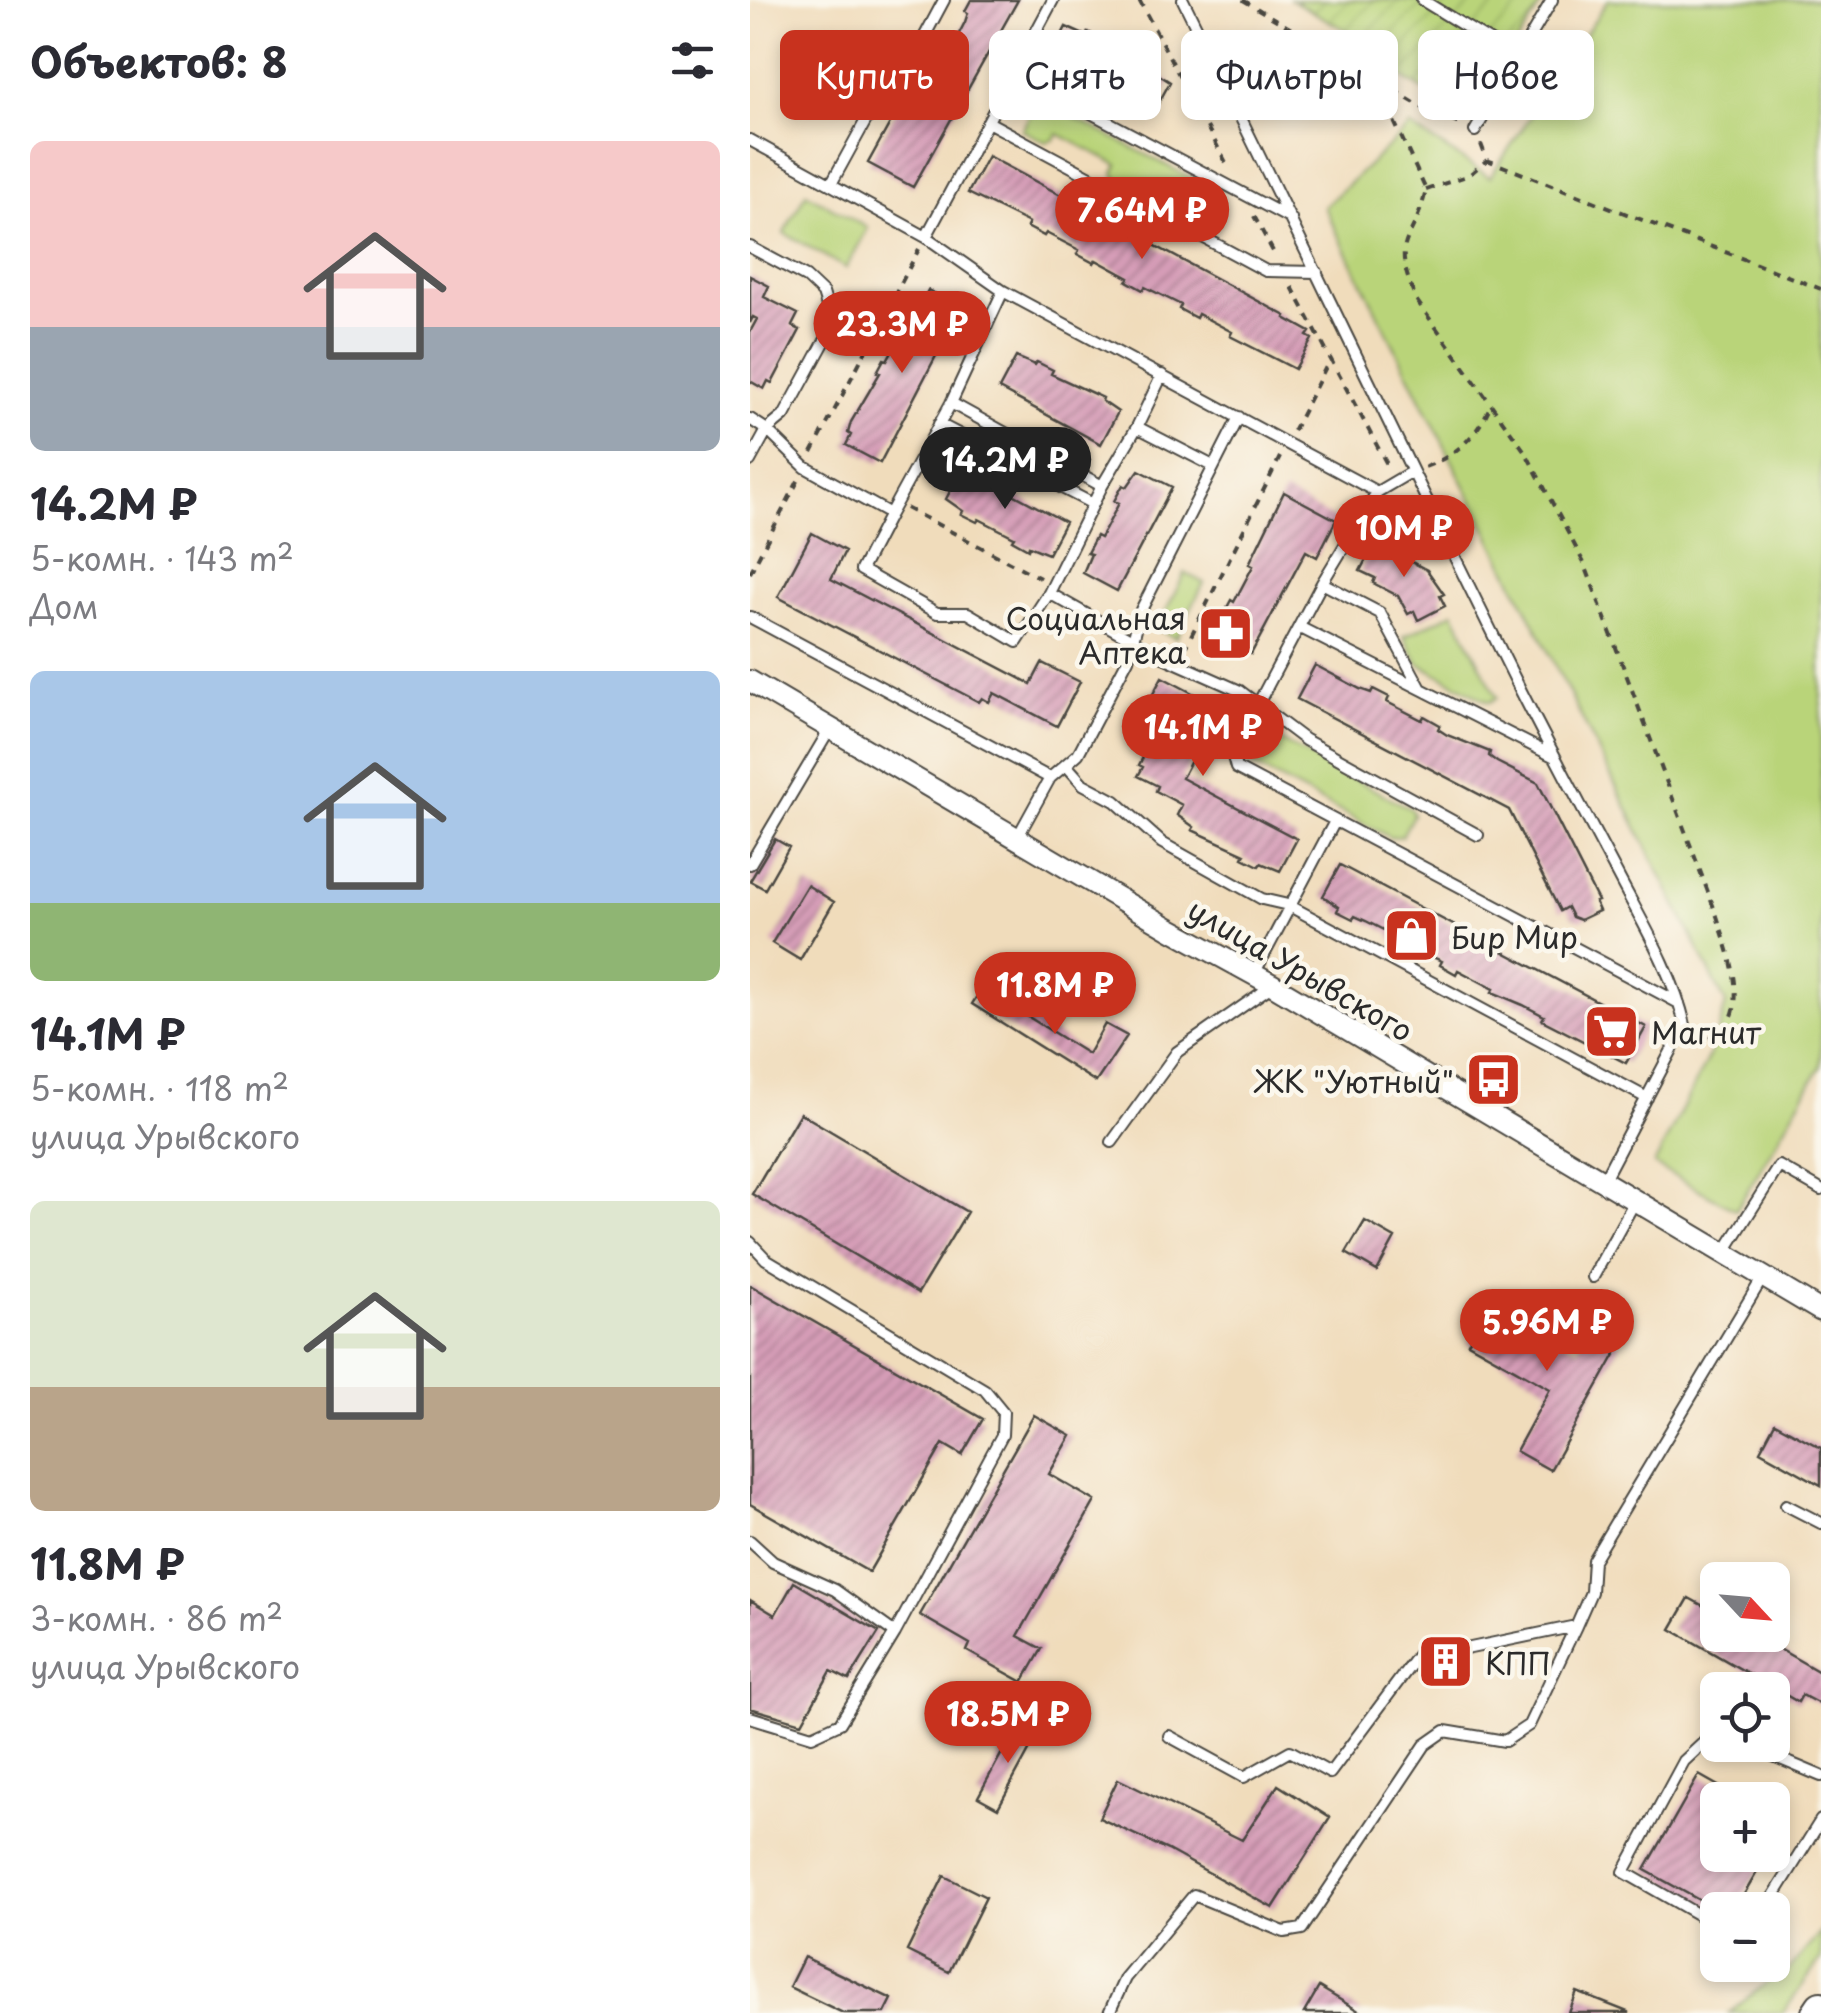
<!DOCTYPE html>
<html lang="ru">
<head>
<meta charset="utf-8">
<style>
  :root { --surface:#fff; --page:#f7f7f7; --text:#2b2b33; --muted:#7c7c81; --accent:#c8321e }
  body { margin:0; font-family:"Playpen Sans",sans-serif; background:var(--page); color:var(--text); height:100vh; display:flex; flex-direction:column; font-size:38px; white-space:nowrap }
  * { box-sizing:border-box; margin:0 }
  p { font-size:32px; color:var(--muted) }
  .icon { flex:none; width:55px; height:55px; fill:none; stroke:currentColor; stroke-width:2; stroke-linecap:round; stroke-linejoin:round }
  .map { position:relative; flex:1; overflow:hidden }
  .side { display:flex; flex-direction:column; background:var(--surface); width:750px }
  .side>* { flex:none }
  .top-card { position:absolute; left:30px; top:30px; width:890px; height:90px; display:flex; gap:20px }
  .needle { width:65px; rotate:116deg }
  .controls { position:absolute; left:950px; top:1562px; display:grid; gap:20px }
  .controls a { display:grid; place-items:center; width:90px; height:90px; border-radius:15px; background:var(--surface); box-shadow:0 5px 15px #0003; font-size:50px }
  .price { position:absolute; translate:-50% -85px; padding:0 22px; border-radius:35px; background:var(--accent); color:#fff; font-size:32px; line-height:65px; filter:drop-shadow(0 2px 5px #0008) }
  .price::after { content:''; position:absolute; left:50%; top:60px; width:30px; height:22px; margin-left:-15px; background:inherit; clip-path:polygon(0 0,100% 0,50% 100%) }
  .price.on { background:#222; color:#fff }
  ul { padding:0; list-style:none }
  li { display:grid; align-content:center; gap:20px; height:530px; padding:0 30px }
  li span { display:grid; place-items:center; height:310px; border-radius:15px; color:#555 }
  li>.icon { margin-inline-start:auto }
  span .icon { width:180px; height:180px; fill:#fffc; stroke-width:1 }
  li b { font-size:42px }
  h2 { display:flex; justify-content:space-between; align-items:center; height:120px; padding:0 30px; font-size:42px }
  .pill { padding:0 35px; border-radius:15px; background:var(--surface); box-shadow:0 5px 15px #0003; font-size:35px; line-height:90px }
  .pill.on { background:var(--accent); color:#fff }
  main { display:flex; flex:1; min-height:0 }
  .map>svg:first-child { display:block }
</style>
</head>
<body>
<main>
<section class="side">
<h2>Объектов: 8<svg class="icon" aria-label="filters" viewBox="0 0 24 24"><path d="M4 7h16M4 17h16"/><circle cx="9" cy="7" r="2"/><circle cx="15" cy="17" r="2"/></svg></h2>
<ul>
<li><span style="background:linear-gradient(#f6c9c9 60%,#9aa5b1 0)"><svg class="icon" aria-label="home" viewBox="0 0 24 24"><path d="M3 11l9-7 9 7M6 9v11h12V9"/></svg></span><div><b>14.2M ₽</b><p>5-комн. · 143 m²</p><p>Дом</p></div></li>
<li><span style="background:linear-gradient(#a9c7e8 75%,#8fb573 0)"><svg class="icon" aria-label="home" viewBox="0 0 24 24"><path d="M3 11l9-7 9 7M6 9v11h12V9"/></svg></span><div><b>14.1M ₽</b><p>5-комн. · 118 m²</p><p>улица Урывского</p></div></li>
<li><span style="background:linear-gradient(#dfe7d0 60%,#b9a48a 0)"><svg class="icon" aria-label="home" viewBox="0 0 24 24"><path d="M3 11l9-7 9 7M6 9v11h12V9"/></svg></span><div><b>11.8M ₽</b><p>3-комн. · 86 m²</p><p>улица Урывского</p></div></li>
</ul>
</section>
<div class="map">
<svg width="1071" height="2013" viewBox="0 0 1071 2013">
  <defs>
    <pattern id="garden-furrows" width="10" height="10" patternUnits="userSpaceOnUse" patternTransform="scale(2.5)"><rect width="10" height="10" fill="#b9d479"/><path d="M-1 1l2-2M0 10L10 0M9 11l2-2" fill="none" stroke="#9fb669"/></pattern>
    <pattern id="building-hatch" width="6" height="6" patternUnits="userSpaceOnUse" patternTransform="scale(2.5)"><rect width="6" height="6" fill="#d69db7"/><path d="M-1 1l2-2M0 6l6-6M5 7l2-2" fill="none" stroke="#ae8095"/></pattern>
  </defs>
  <rect width="100%" height="100%" fill="#fbf7ec"/>
  <filter id="ink" filterUnits="userSpaceOnUse"><feTurbulence type="fractalNoise" baseFrequency=".01" numOctaves="2"/><feDisplacementMap in="SourceGraphic" scale="20" xChannelSelector="R" yChannelSelector="G"/><feConvolveMatrix kernelMatrix="1 2 1 2 8 2 1 2 1" color-interpolation-filters="sRGB"/></filter>
  <filter id="wash" filterUnits="userSpaceOnUse"><feTurbulence type="fractalNoise" baseFrequency=".0048" numOctaves="4" result="noise"/><feDisplacementMap in="SourceGraphic" scale="40" xChannelSelector="R" yChannelSelector="G"/><feGaussianBlur stdDeviation="2.25" result="paint"/><feColorMatrix in="noise" values="0 0 0 0 0 0 0 0 0 0 0 0 0 0 0 0 0 1.4 0 .05"/><feComposite in="paint" operator="in"/></filter>
  <g filter="url(#wash)">
    <rect width="100%" height="100%" fill="#f0dcbb"/>
    <path fill="#b9d479" stroke="#728052" stroke-width="2.5" d="M858,0H1071V1066L986,1210L904,1165L963,1048L976,1004L574,207L660,126L740,177Z
      M288,99L443,179L447,188L436,209L426,211L368,181L364,173L368,165L308,134L304,140L296,142L272,130Z
      M56,193L118,228L96,268L34,233Z
      M435,573L454,583L426,638L407,629Z
      M704,612L747,698L739,702L668,663L654,636Z
      M518,734L661,809L663,815L652,836L641,838L502,765Z
      M1071,1932V1959L1033,2013H979L1020,1980H1030Z"/>
    <path fill="url(#garden-furrows)" stroke="#728052" stroke-width="2.5" d="M542,0H794L720,118L645,73L652,62Z"/>
    <g id="blocks">
      <path fill="url(#building-hatch)" d="M221,0H268L163,187L118,163L155,96L164,101L197,44L202,47L215,22L218,13L215,11Z
        M316,27L336,36L338,32L354,40L352,44L386,62L388,59L404,67L403,71L420,82L402,115L299,60Z
        M238,156L536,316L535,318L560,332L557,336L562,339L545,369L480,336L482,332L448,314L446,318L429,309L431,305L395,287L393,290L377,281L379,278L346,260L344,263L327,254L329,250L296,233L294,236L277,227L279,223L218,193Z
        M0,276L19,286L14,297L48,314L42,326L50,330L22,383L18,381L14,389L0,381V332L7,319L3,317L0,323Z
        M178,290L211,308L130,463L96,445L101,435L98,433L101,422L130,373L127,372L134,359L137,360L153,332L161,308L164,310L169,300L172,302Z
        M266,357L285,365L287,362L303,370L301,374L353,398L352,401L368,412L351,444L249,389Z
        M213,467L315,522L298,554L279,546L278,549L262,540L264,537L229,519L227,522L211,514L213,511L196,499Z
        M389,470L422,487L367,591L333,573L341,554L337,553L346,536L350,538L355,530L369,503L364,501L373,485L377,487Z
        M534,492L586,520L567,557L556,551L501,654L468,636L476,617L473,615L481,600L484,602L503,566L499,564Z
        M62,533L95,551L81,579L281,684L292,663L330,682L307,726L244,693L239,702L232,698L229,702L28,597Z
        M625,542L662,558L660,561L677,570L694,594L690,596L695,606L668,620L664,611L658,614L648,596L623,583L625,578L610,571Z
        M565,665L610,689L621,693L623,689L639,697L637,702L672,720L674,716L690,725L688,729L697,735L740,752L739,756L747,762L788,783L848,901L845,902L849,911L830,920L822,917L817,907L810,911L759,810L547,699Z
        M412,677L469,707L432,778L547,839L530,871L511,863L509,866L493,858L495,854L442,830L444,827L427,815L432,805L406,791L408,786L388,776L393,767L389,765L412,721L394,711Z
        M25,839L39,847L15,889L0,881Z
        M590,865L896,1027L876,1063L792,1020L794,1016L773,1005L742,992L744,989L708,970L706,974L690,965L692,961L639,938L641,934L616,921L605,916L603,919L587,911L589,907L573,896Z
        M57,885L84,902L50,960L22,943Z
        M232,988L338,1054L355,1024L377,1036L346,1082L222,1004Z
        M50,1113L217,1212L168,1293L2,1194Z
        M615,1221L645,1238L627,1271L596,1253Z
        M0,1285L233,1419L212,1455L193,1444L119,1572L0,1504Z
        M742,1301L828,1349L841,1327L871,1344L800,1470L766,1451L800,1389L718,1343Z
        M284,1415L321,1436L299,1474L345,1501L268,1636L292,1649L273,1682L217,1651L220,1644L170,1615Z
        M1025,1423L1071,1448V1485L1010,1451Z
        M44,1582L129,1632L99,1680L81,1671L52,1723L0,1708V1600L25,1615Z
        M939,1598L968,1614V1635H1005L1071,1673V1705L1052,1695L1048,1702L921,1629Z
        M267,1725L287,1736L248,1808L228,1797Z
        M949,1775L993,1800H968V1855H1017L985,1910H967L895,1870Z
        M368,1779L492,1840L528,1785L580,1818L523,1908L418,1850L349,1818Z
        M194,1876L236,1897L199,1972L157,1951Z
        M54,1957L142,1999L135,2013H93L39,1987Z
        M569,1987L612,2013H554Z
        M827,1992L878,2012V2013H819Z"/>
    </g>
  </g>
  <g filter="url(#ink)">
    <use href="#blocks" fill-opacity="0" stroke="#494641" stroke-width="2.5"/>
    <g fill="none" stroke-linecap="round" stroke-linejoin="round">
      <defs>
        <path id="lane" d="M433,0C547,231 657,463 772,693C803,754 835,814 867,874C892,922 923,972 935,1025L853,1181
          M672,0L767,58
          M264,72L541,219
          M238,122L516,271L567,272
          M725,131L802,0
          M0,140L176,237L253,291L627,492
          M81,184L121,111L149,84L194,0
          M176,237L303,0
          M0,247L56,277L73,293L80,316L77,337L34,416L17,430L0,461
          M201,403L352,486
          M0,419L17,430L55,467L140,514L201,403L253,291
          M189,424L343,504
          M387,427L412,375
          M463,466L387,427L352,486L299,593L409,655L490,691L555,740L728,835
          M661,472L627,492L572,583L482,753L486,768L929,1003
          M140,514L111,570L187,613H218L267,642L299,593
          M572,583L630,613L670,687
          M0,617L300,778
          M549,627L803,756
          M317,766L333,784L365,801L412,843L512,899L538,905L897,1098
          M267,838L300,778L328,754L378,659L391,610L489,417
          M0,864L80,729
          M504,974L584,823
          M362,1142L427,1052L523,985
          M0,1242L16,1259L235,1390L253,1412L252,1435L145,1633L90,1723L62,1736L0,1717
          M974,1253L1029,1166L1071,1190
          M843,1277L885,1201
          M1036,1505L1071,1523
          M0,1541L23,1562L85,1590L145,1633
          M419,1736L494,1777L540,1751L580,1773L671,1651L711,1650L826,1626L841,1592L843,1560L1013,1277
          M968,1736L962,1735L934,1761L874,1872L968,1926
          M997,1745L1071,1776
          M1015,1910L1071,1820
          M359,2013L375,1978L444,1895L534,1932L552,1929L675,1745L695,1731L755,1741L779,1725L826,1626"/>
        <path id="street" d="M0,681L419,928L523,985L1071,1311"/>
        <path id="primary" d="M1067,2013L1071,2007"/>
      </defs>
      <use href="#lane" stroke="#494641" stroke-width="14"/>
      <use href="#street" stroke="#494641" stroke-width="24"/>
      <use href="#primary" stroke="#494641" stroke-width="34"/>
      <path stroke="#494641" stroke-width="4" stroke-dasharray="8 8" stroke-linecap="butt" d="M389,0L479,168
        M493,0L678,111L712,125
        M624,78L676,190C664,246 638,235 667,301L776,453L835,565L967,916C977,948 1007,1019 960,1037L946,1030
        M731,144L737,160L1071,289
        M676,190L719,175L737,160
        M504,216L526,257
        M542,287L639,468
        M543,431L580,359
        M62,453L169,249
        M675,467C707,455 728,435 741,404
        M156,508L290,578
        M0,573L49,479
        M434,650L530,457"/>
      <use href="#lane" stroke="#fff" stroke-width="10"/>
      <use href="#street" stroke="#fff" stroke-width="20"/>
      <use href="#primary" stroke="#fff" stroke-width="30"/>
    </g>
  </g>
  <defs>
    <symbol id="pharmacy-square" viewBox="-11 -11 22 22"><rect x="-9" y="-9" width="18" height="18" rx="4" fill="#c8321e" stroke="#fbf7ec"/><path d="M-2-6h4v4h4v4h-4v4h-4v-4h-4v-4h4Z" fill="#fff"/></symbol>
    <symbol id="shop-square" viewBox="-11 -11 22 22"><rect x="-9" y="-9" width="18" height="18" rx="4" fill="#c8321e" stroke="#fbf7ec"/><path d="M-5-2.5h2.3a2.7 3.5 0 0 1 5.4 0H5L5.5 6h-11ZM-1.5-2.5h3a1.5 2.3 0 0 0-3 0Z" fill="#fff"/></symbol>
    <symbol id="supermarket-square" viewBox="-11 -11 22 22"><rect x="-9" y="-9" width="18" height="18" rx="4" fill="#c8321e" stroke="#fbf7ec"/><path d="M-6-5.5h2.5l.6 2H6L4.5 2H-2.5L-4.4-4H-6ZM-1.5 3.2a1.3 1.3 0 1 0 .1 0ZM3 3.2a1.3 1.3 0 1 0 .1 0Z" fill="#fff"/></symbol>
    <symbol id="bus-square" viewBox="-11 -11 22 22"><rect x="-9" y="-9" width="18" height="18" rx="4" fill="#c8321e" stroke="#fbf7ec"/><path d="M-5-6H5V4H4V6H2V4H-2V6H-4V4H-5ZM-3.5-4V0h7V-4ZM-3.5 1.2v1.5H-2V1.2ZM2 1.2v1.5H3.5V1.2Z" fill="#fff"/></symbol>
    <symbol id="building-square" viewBox="-11 -11 22 22"><rect x="-9" y="-9" width="18" height="18" rx="4" fill="#c8321e" stroke="#fbf7ec"/><path d="M-4-6H4V6H1V3H-1V6H-4ZM-2.5-4.3h1.7v1.8h-1.7ZM.8-4.3h1.7v1.8H.8ZM-2.5-1h1.7V.8h-1.7ZM.8-1h1.7V.8H.8Z" fill="#fff"/></symbol>
  </defs>
  <g fill-rule="evenodd">
    <use href="#pharmacy-square" x="444" y="602" width="63" height="63"/>
    <use href="#shop-square" x="630" y="904" width="63" height="63"/>
    <use href="#supermarket-square" x="830" y="1000" width="63" height="63"/>
    <use href="#bus-square" x="712" y="1048" width="63" height="63"/>
    <use href="#building-square" x="664" y="1630" width="63" height="63"/>
  </g>
  <g text-anchor="middle" dominant-baseline="central" stroke-width="9" stroke-linejoin="round" paint-order="stroke">
    <g font-size="30" fill="#2b2b2b" stroke="#fbf7ec" text-anchor="start">
      <text x="436" y="617" text-anchor="end">Социальная<tspan x="436" dy="34">Аптека</tspan></text>
      <text x="701" y="936">Бир Мир</text>
      <text x="901" y="1031">Магнит</text>
      <text x="704" y="1080" text-anchor="end">ЖК "Уютный"</text>
      <text x="735" y="1662">КПП</text>
    </g>
    <g font-size="30" fill="#2b2b2b" stroke="#fbf7ec">
      <text transform="translate(551 969) rotate(30)">улица Урывского</text>
    </g>
  </g>
</svg>
<div class="controls">
<a><svg class="needle" viewBox="-14 -14 28 28"><path d="M0-13l5 13h-10z" fill="#e53935"/><path d="M0 13l5-13h-10z" fill="#7c7c81"/></svg></a>
<a><svg class="icon" aria-label="locate" viewBox="0 0 24 24"><circle cx="12" cy="12" r="6"/><path d="M12 2v4M12 18v4M2 12h4M18 12h4"/></svg></a>
<a>+</a>
<a>−</a>
</div>
<b class="price" style="left:392px;top:262px">7.64M ₽</b>
<b class="price" style="left:152px;top:376px">23.3M ₽</b>
<b class="price on" style="left:255px;top:512px">14.2M ₽</b>
<b class="price" style="left:654px;top:580px">10M ₽</b>
<b class="price" style="left:453px;top:779px">14.1M ₽</b>
<b class="price" style="left:305px;top:1037px">11.8M ₽</b>
<b class="price" style="left:797px;top:1374px">5.96M ₽</b>
<b class="price" style="left:258px;top:1766px">18.5M ₽</b>
<div class="top-card">
<a class="pill on">Купить</a>
<a class="pill">Снять</a>
<a class="pill">Фильтры</a>
<a class="pill">Новое</a>
</div>
</div>
</main>
</body>
</html>
